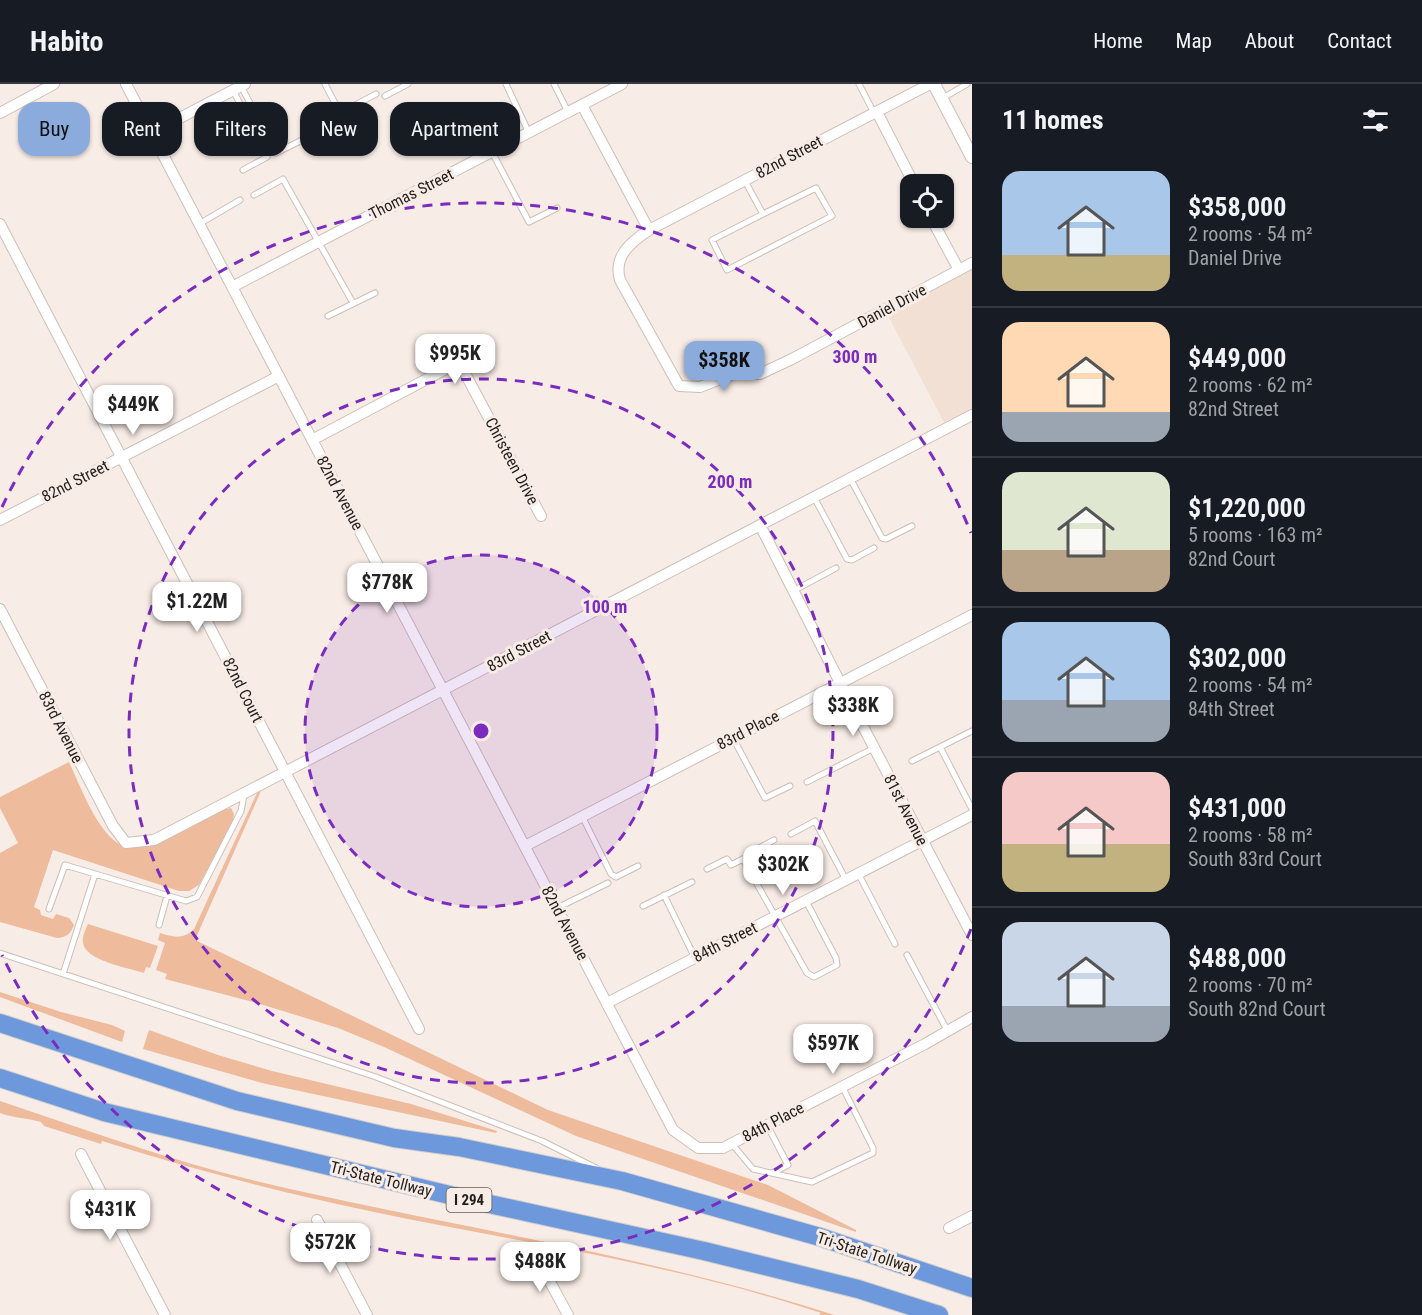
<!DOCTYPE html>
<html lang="en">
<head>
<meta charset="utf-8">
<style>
  :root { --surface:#171b24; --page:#20242c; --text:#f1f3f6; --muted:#9ea1a6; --line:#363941; --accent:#8cabdd }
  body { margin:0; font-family:"Roboto Condensed",sans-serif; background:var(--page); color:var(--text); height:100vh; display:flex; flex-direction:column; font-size:22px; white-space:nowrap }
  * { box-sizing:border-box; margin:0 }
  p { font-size:20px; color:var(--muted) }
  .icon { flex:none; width:33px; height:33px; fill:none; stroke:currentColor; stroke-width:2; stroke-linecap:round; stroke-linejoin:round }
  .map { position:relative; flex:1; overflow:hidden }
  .panel { display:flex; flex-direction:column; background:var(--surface); width:450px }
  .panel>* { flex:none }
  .guide { position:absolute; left:18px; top:18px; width:570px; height:54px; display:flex; gap:12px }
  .fabs { position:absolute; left:900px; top:90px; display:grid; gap:12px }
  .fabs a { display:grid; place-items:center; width:54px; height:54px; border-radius:12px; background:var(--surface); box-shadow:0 2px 4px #0004; font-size:30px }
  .price { position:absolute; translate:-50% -51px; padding:0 14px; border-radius:12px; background:#fff; color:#222; font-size:20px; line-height:39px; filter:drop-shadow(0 2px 3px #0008) }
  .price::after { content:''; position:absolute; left:50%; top:36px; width:18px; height:14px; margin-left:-9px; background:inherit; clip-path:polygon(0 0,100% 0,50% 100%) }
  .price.on { background:var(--accent); color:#111 }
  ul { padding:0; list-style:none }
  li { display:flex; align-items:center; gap:18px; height:150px; padding:0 30px }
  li+li { border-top:2px solid var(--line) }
  li span { display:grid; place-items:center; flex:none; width:168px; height:120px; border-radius:18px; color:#555 }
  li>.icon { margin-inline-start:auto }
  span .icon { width:72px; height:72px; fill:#fffc; stroke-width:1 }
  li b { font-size:26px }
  h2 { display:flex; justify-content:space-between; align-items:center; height:72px; padding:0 30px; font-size:26px }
  .pill { padding:0 21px; border-radius:18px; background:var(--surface); box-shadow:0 2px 4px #0004; font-size:21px; line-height:54px }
  .pill.on { background:var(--accent); color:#111 }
  header { display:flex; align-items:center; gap:36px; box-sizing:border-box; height:84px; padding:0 30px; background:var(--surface); border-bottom:2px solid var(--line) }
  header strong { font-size:28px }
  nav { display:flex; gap:33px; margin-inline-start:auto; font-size:21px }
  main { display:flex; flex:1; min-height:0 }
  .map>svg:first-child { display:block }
</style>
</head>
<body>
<header>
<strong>Habito</strong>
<nav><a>Home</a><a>Map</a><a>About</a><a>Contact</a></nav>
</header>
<main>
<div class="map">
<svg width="972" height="1231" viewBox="0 0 972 1231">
  <rect width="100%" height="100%" fill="#f8ece6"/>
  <path fill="#f3e0d5" d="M972,179V331L947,344L885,226Z"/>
  <path fill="#eebb9c" d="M69,678C80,701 99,754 124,762C135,765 146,763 157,760L225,725L231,724L234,730L233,738L199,801L189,807H179L53,766L34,823L40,826L41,831L53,835L56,830L69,834L74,841C71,849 66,854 57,854L0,838V769L18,759L0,724V713Z
    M261,707L195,856L548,1026L768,1101L856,1146V1148L576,1052L384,963L338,944L257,919L165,895L167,890L156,886L165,859L158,856L160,849C173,853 183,856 194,845L257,709Z
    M88,840L158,862L150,884L146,883L144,889C129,884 83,876 83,858C82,852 86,845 88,840Z
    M0,908L61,928L112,941L125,947L122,958L0,913Z
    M149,946L218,971L272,987L411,1020L497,1047L496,1049L262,999L143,965Z
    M0,1017C86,1046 171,1077 260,1098C451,1143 646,1170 834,1231H819L821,1229C676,1180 523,1159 374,1128C282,1109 192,1085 102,1057L101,1060L44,1042L41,1038C27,1034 14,1034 0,1029Z"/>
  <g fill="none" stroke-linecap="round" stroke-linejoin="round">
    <defs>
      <path id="service" d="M325,0L340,29L376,10
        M506,0L529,49
        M554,0L568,28
        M859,0L874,29
        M241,2L276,69L306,54
        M233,6L267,73L243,86
        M385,12L408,0
        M943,14L967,0
        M492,68L529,138L557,124
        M745,97L763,130L816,104L832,132L727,186L712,156L763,130
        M254,111L283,95L353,219
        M199,140L240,116
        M328,232L375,209
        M850,394L882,454L886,455L912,442
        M814,413L847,475L852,476L874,464
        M795,506L836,484
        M733,654L765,714L790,702
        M940,663L972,725
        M912,677L972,647
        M807,698L874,664
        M582,732L611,790L616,793L638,782
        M791,750L815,737L846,796
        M743,775L761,767L759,764L774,756
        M707,785L727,775L731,781L743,775L807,889L814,893L837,881L836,874L806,817
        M858,789L895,860
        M664,811L695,874
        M643,822L692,798
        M557,824L608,799
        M49,825L65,781L186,817L197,813L241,727L244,711
        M159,841L167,812
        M0,869L376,993L542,1057L596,1084
        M907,871L947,946
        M63,890L95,790
        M767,1041L788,1081L772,1089
        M732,1060L753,1085L812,1098L873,1069V1064L842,1002"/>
      <path id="minor" d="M126,0L673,1046L698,1064H723L925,960L972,933
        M930,0L649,146C631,158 613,172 620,196L679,302L700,303L733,290H760L792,275L972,179
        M582,21L649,146
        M877,28L914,100
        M0,29L54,0
        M151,49L245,0
        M931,134L959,186
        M0,140L419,945
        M232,203L622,0
        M312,356L459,278L541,432
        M0,436L279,292
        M760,441L833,585L972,851
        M0,525L113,742L126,759L154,756L972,331
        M525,762L972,531
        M607,919L972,731
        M81,1070L165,1231
        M317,1136L367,1231
        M949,1144L972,1132
        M537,1174L568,1231"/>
      <path id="tertiary" d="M934,0L972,73"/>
      <path id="motorway" d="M0,939L237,1017L394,1054L459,1063L622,1097L820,1153L972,1204
        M0,994L104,1028L462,1114L704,1167L858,1205L939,1231"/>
    </defs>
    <use href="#service" stroke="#cbbfb9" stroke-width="7"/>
    <use href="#minor" stroke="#cbbfb9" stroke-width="12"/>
    <use href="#tertiary" stroke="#cbbfb9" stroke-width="14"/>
    <use href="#motorway" stroke="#cececd" stroke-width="20"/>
    <use href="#service" stroke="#fff" stroke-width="5"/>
    <use href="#minor" stroke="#fff" stroke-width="10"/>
    <use href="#tertiary" stroke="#fff" stroke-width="12"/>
    <use href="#motorway" stroke="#6e98dc" stroke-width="18"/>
  </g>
  <circle cx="481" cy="647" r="176" fill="#7b2cbf" fill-opacity=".12"/>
  <g fill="none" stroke="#7b2cbf" stroke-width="3" stroke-dasharray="10 8">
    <circle cx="481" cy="647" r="176"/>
    <circle cx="481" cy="647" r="352"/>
    <path d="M971 845A529 529 0 0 1 2 871M2 423A529 529 0 0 1 971 449"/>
  </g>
  <g text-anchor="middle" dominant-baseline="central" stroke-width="6" stroke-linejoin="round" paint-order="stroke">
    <rect fill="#f8ece6" stroke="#625c58" stroke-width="1.5" x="446.5" y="1104" width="45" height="24" rx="4.5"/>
    <g font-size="15" font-weight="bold" fill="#221e1b">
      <text x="469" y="1116">I 294</text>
    </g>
    <g font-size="16" fill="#221e1b" stroke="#f8ece6">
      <text transform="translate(789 73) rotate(-28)">82nd Street</text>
      <text transform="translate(411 110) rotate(-27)">Thomas Street</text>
      <text transform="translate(892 222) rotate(-28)">Daniel Drive</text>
      <text transform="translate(512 377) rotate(62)">Christeen Drive</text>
      <text transform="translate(75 397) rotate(-27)">82nd Street</text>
      <text transform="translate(340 409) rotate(62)">82nd Avenue</text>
      <text transform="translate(519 567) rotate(-28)">83rd Street</text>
      <text transform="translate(243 606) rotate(63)">82nd Court</text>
      <text transform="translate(61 643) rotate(63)">83rd Avenue</text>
      <text transform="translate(748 646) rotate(-27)">83rd Place</text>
      <text transform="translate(906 726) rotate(63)">81st Avenue</text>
      <text transform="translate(565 839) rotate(62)">82nd Avenue</text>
      <text transform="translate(725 858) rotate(-27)">84th Street</text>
      <text transform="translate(773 1038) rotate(-28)">84th Place</text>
      <text transform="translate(381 1095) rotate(14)">Tri-State Tollway</text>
      <text transform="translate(867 1169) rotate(18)">Tri-State Tollway</text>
    </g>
  </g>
  <circle cx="481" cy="647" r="9" fill="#7b2cbf" stroke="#f8ece6" stroke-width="3"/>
  <g font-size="18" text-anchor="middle" font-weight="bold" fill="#7b2cbf" stroke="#f8ece6" stroke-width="6" stroke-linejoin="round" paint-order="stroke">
    <text x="855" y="279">300 m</text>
    <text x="730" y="404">200 m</text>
    <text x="605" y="529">100 m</text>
  </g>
</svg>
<div class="fabs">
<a><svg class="icon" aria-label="locate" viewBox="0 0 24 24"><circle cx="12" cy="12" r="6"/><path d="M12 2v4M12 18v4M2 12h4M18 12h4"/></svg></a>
</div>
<b class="price" style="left:455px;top:301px">$995K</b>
<b class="price on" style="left:724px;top:308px">$358K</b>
<b class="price" style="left:133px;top:352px">$449K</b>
<b class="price" style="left:387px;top:530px">$778K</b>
<b class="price" style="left:197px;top:549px">$1.22M</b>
<b class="price" style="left:853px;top:653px">$338K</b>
<b class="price" style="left:783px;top:812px">$302K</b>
<b class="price" style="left:833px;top:991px">$597K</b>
<b class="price" style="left:110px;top:1157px">$431K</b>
<b class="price" style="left:330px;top:1190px">$572K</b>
<b class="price" style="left:540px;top:1209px">$488K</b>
<div class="guide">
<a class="pill on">Buy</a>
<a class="pill">Rent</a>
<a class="pill">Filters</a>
<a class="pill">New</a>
<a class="pill">Apartment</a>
</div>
</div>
<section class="panel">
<h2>11 homes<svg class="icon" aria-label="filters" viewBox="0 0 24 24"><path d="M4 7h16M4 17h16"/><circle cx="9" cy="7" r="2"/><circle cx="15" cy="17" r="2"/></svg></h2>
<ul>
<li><span style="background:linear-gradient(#a9c7e8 70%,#c2b280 0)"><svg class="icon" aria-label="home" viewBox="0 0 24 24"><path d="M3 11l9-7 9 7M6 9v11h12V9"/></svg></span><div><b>$358,000</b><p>2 rooms · 54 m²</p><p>Daniel Drive</p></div></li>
<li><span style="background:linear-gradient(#ffd9b3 75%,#9aa5b1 0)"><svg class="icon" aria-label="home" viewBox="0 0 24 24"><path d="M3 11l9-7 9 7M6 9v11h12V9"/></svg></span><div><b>$449,000</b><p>2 rooms · 62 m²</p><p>82nd Street</p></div></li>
<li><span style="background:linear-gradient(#dfe7d0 65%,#b9a48a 0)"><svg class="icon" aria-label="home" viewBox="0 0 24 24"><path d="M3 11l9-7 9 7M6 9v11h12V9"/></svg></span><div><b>$1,220,000</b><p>5 rooms · 163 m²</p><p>82nd Court</p></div></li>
<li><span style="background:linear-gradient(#a9c7e8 65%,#9aa5b1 0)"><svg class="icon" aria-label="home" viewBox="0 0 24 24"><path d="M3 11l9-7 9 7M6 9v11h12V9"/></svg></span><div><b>$302,000</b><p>2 rooms · 54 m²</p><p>84th Street</p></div></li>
<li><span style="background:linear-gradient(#f6c9c9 60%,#c2b280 0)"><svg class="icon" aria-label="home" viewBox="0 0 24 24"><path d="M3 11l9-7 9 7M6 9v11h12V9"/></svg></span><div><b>$431,000</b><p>2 rooms · 58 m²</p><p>South 83rd Court</p></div></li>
<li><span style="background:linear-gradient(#c9d6e8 70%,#9aa5b1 0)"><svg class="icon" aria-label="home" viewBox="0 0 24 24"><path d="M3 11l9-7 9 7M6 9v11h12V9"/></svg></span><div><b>$488,000</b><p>2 rooms · 70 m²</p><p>South 82nd Court</p></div></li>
</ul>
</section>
</main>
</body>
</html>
